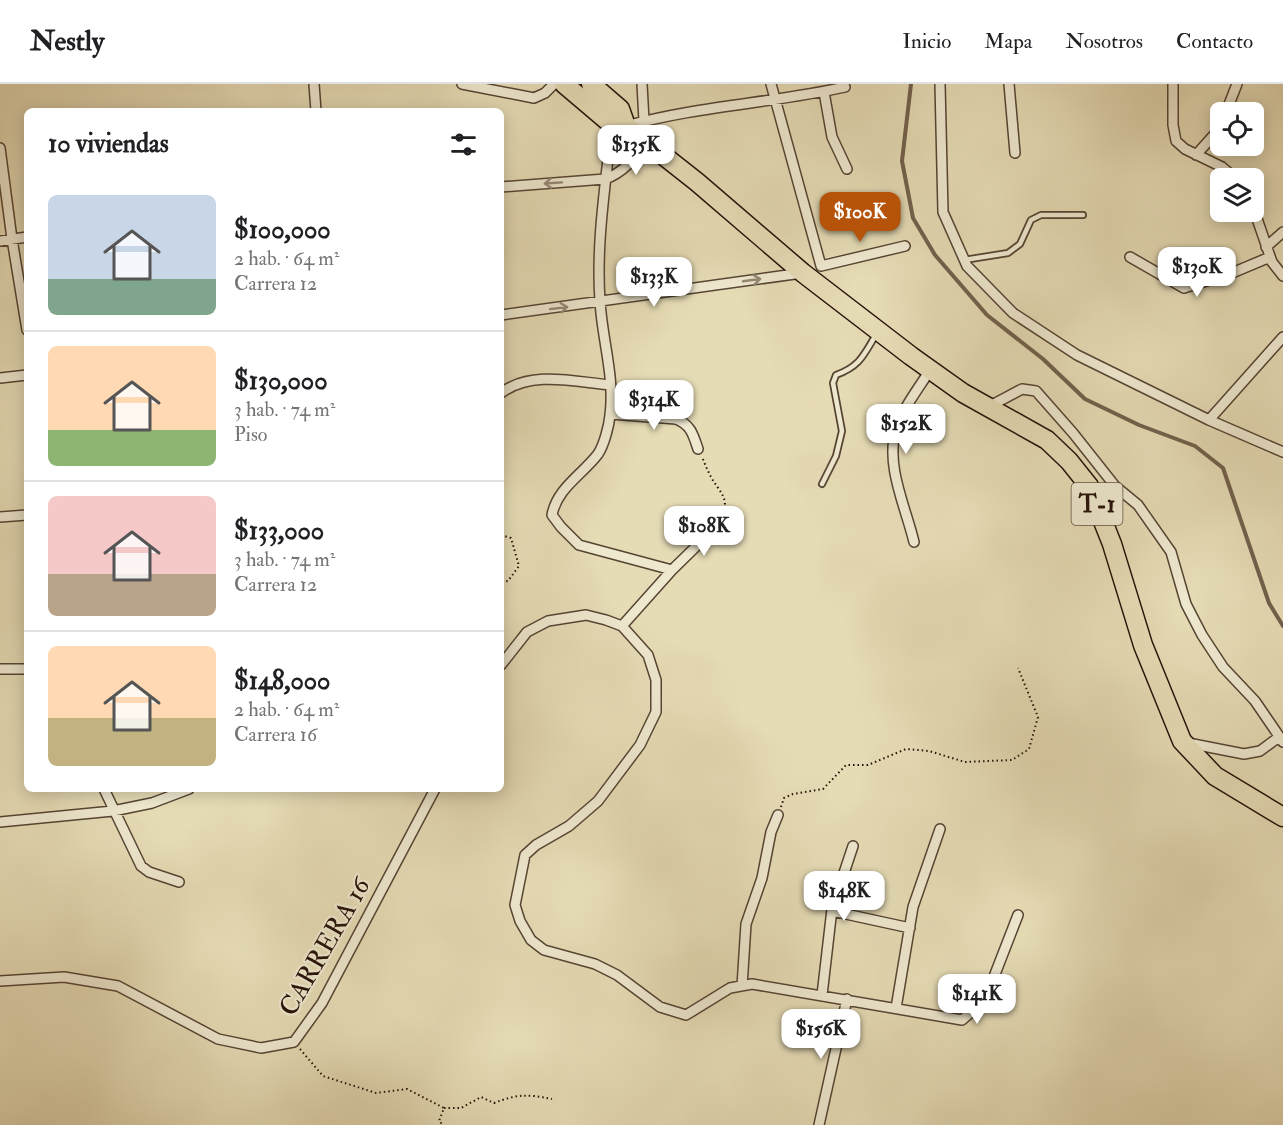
<!DOCTYPE html>
<html lang="es">
<head>
<meta charset="utf-8">
<style>
  :root { --surface:#fff; --page:#f2f2f2; --text:#202124; --muted:#757577; --line:#e0e0e0; --accent:#b45309 }
  body { margin:0; font-family:"IM FELL Double Pica",serif; background:var(--page); color:var(--text); height:100vh; display:flex; flex-direction:column; font-size:22px; white-space:nowrap }
  * { box-sizing:border-box; margin:0 }
  p { font-size:20px; color:var(--muted) }
  .icon { flex:none; width:33px; height:33px; fill:none; stroke:currentColor; stroke-width:2; stroke-linecap:round; stroke-linejoin:round }
  .map { position:relative; flex:1; overflow:hidden }
  .details { position:absolute; left:24px; top:24px; width:480px; height:684px; display:flex; flex-direction:column; background:var(--surface); border-radius:9px; box-shadow:0 3px 15px #0003 }
  .details>* { flex:none }
  .buttons { position:absolute; left:1210px; top:18px; display:grid; gap:12px }
  .buttons a { display:grid; place-items:center; width:54px; height:54px; border-radius:9px; background:var(--surface); box-shadow:0 3px 15px #0003; font-size:30px }
  .price { position:absolute; translate:-50% -51px; padding:0 14px; border-radius:12px; background:#fff; color:#222; font-size:20px; line-height:39px; filter:drop-shadow(0 2px 3px #0008) }
  .price::after { content:''; position:absolute; left:50%; top:36px; width:18px; height:14px; margin-left:-9px; background:inherit; clip-path:polygon(0 0,100% 0,50% 100%) }
  .price.current { background:var(--accent); color:#fff }
  ul { padding:0; list-style:none }
  li { display:flex; align-items:center; gap:18px; height:150px; padding:0 24px }
  li+li { border-top:2px solid var(--line) }
  li span { display:grid; place-items:center; flex:none; width:168px; height:120px; border-radius:9px; color:#555 }
  li>.icon { margin-inline-start:auto }
  span .icon { width:72px; height:72px; fill:#fffc; stroke-width:1 }
  li b { font-size:26px }
  h2 { display:flex; justify-content:space-between; align-items:center; height:72px; padding:0 24px; font-size:26px }
  header { display:flex; align-items:center; gap:36px; box-sizing:border-box; height:84px; padding:0 30px; background:var(--surface); border-bottom:2px solid var(--line) }
  header strong { font-size:28px }
  nav { display:flex; gap:33px; margin-inline-start:auto; font-size:21px }
  .map>svg:first-child { display:block }
</style>
</head>
<body>
<header>
<strong>Nestly</strong>
<nav><a>Inicio</a><a>Mapa</a><a>Nosotros</a><a>Contacto</a></nav>
</header>
<div class="map">
<svg width="1283" height="1041" viewBox="0 0 1283 1041">
  <rect width="100%" height="100%" fill="#e5dbb5"/>
  <filter id="stains"><feTurbulence type="fractalNoise" baseFrequency=".00333" numOctaves="4"/><feColorMatrix values="0 0 0 0 .2 0 0 0 0 .09 0 0 0 0 .02 0 0 0 .5 -.17"/></filter>
  <radialGradient id="worn" r=".72"><stop offset=".6" stop-color="#630" stop-opacity="0"/><stop offset="1" stop-color="#630" stop-opacity=".3"/></radialGradient>
  <g fill="none" stroke-linecap="round" stroke-linejoin="round">
    <path stroke="#72614c" stroke-width="4" d="M911,0L902,77L913,134L935,171L987,231L1043,275L1085,315L1139,341L1195,362L1223,384L1269,519L1283,542"/>
    <defs>
      <path id="lane" d="M964,176L1008,169L1020,160L1031,136L1041,131H1083
        M822,400L836,372L842,347L833,299L836,291C861,282 864,270 877,249"/>
      <path id="street" d="M314,0L316,27
        M462,0L534,14L545,9L554,0
        M642,0L644,37
        M771,0L821,182
        M940,0L943,128L967,182L1013,229L1077,271L1209,336L1283,368
        M1009,0L1015,69
        M1173,0V41L1176,57L1185,65L1222,83L1235,94
        M824,8L832,53L847,85
        M1226,28L1237,0
        M610,39L611,48C605,105 596,161 600,217C602,255 615,293 610,331C609,342 604,361 598,370C582,391 557,404 552,431L561,443L579,461L672,486
        M626,42C698,22 773,19 845,3
        M0,64L12,155L27,246
        M1196,71L1221,43
        M501,103L605,95C623,89 635,74 646,59
        M1254,126L1272,178L1283,192
        M0,157L27,153
        M1266,163L1283,148
        M1130,173L1184,204L1232,189L1270,173
        M821,182L905,162
        M501,231L802,189
        M0,294L27,291
        M501,309C532,286 575,298 610,301
        M990,322L1022,305L1036,307L1073,349L1115,402L1138,421L1171,468L1186,520L1202,551L1223,583L1255,617L1283,658
        M610,330L676,335C691,341 693,350 698,365
        M1209,336L1283,253
        M0,433L27,431
        M914,458C906,424 885,381 896,346C902,325 919,304 930,286
        M622,542L672,486L717,442
        M501,581L527,548L548,537L586,531L606,536L622,542L648,571L656,596V628L640,661L598,717L569,742L536,761L525,771L515,821L520,837L531,856L544,866L595,880L617,891L660,923L686,931L730,904L752,900L962,936L985,916L1018,831
        M0,585H27
        M1188,659L1244,670L1260,667L1279,653
        M104,705L141,782L149,788L179,798
        M0,738L113,727L152,719L189,705
        M832,827L910,844
        M0,897L64,893L118,902L218,955L261,964L294,958L322,919L435,705
        M742,902L746,840L762,794L771,748L778,731
        M822,911L832,825L853,762
        M896,924L913,823L940,745
        M819,1041L847,915"/>
      <path id="highway" d="M564,0L610,39L626,42L697,98L803,189L911,272L963,309L1047,356L1069,377L1089,402L1112,460L1143,561L1182,657L1215,692L1283,733
        M591,0L620,25L626,42"/>
    </defs>
    <use href="#lane" stroke="#564433" stroke-width="8"/>
    <use href="#street" stroke="#564433" stroke-width="12"/>
    <use href="#highway" stroke="#261108" stroke-width="21"/>
    <path stroke="#261108" stroke-width="2" stroke-dasharray="1.5 3" stroke-linecap="butt" d="M703,375C705,381 708,387 711,393C720,409 731,415 721,434
      M501,451L511,454L519,482L508,497L501,498
      M781,723L784,714L793,710L823,705L846,681H868L906,665L929,667L965,678L1012,676L1029,665L1038,633L1018,584
      M300,965L323,992L376,1009L407,1005L444,1024L439,1037L443,1041
      M444,1024H461L481,1013L494,1019C517,1010 528,1010 552,1015"/>
    <use href="#lane" stroke="#eee8cf" stroke-width="4.5"/>
    <use href="#street" stroke="#eee8cf" stroke-width="9"/>
    <use href="#highway" stroke="#e5dbb5" stroke-width="18"/>
  </g>
  <defs><path id="oneway-shaft" d="M-6 0H5M1.5-3L5.5 0L1.5 3" fill="none" stroke-width="1.6" stroke-linecap="round" stroke-linejoin="round" transform="scale(1.5)"/></defs>
  <g stroke="#948775">
    <use href="#oneway-shaft" transform="translate(553 99) rotate(176)"/>
    <use href="#oneway-shaft" transform="translate(752 196) rotate(-8)"/>
    <use href="#oneway-shaft" transform="translate(559 224) rotate(-7)"/>
  </g>
  <g text-anchor="middle" dominant-baseline="central" stroke-width="4.5" stroke-linejoin="round" paint-order="stroke">
    <rect fill="#eee8cf" stroke="#625244" stroke-width="1.5" x="1071.5" y="399" width="51" height="42" rx="4.5"/>
    <g font-size="24" font-weight="bold" fill="#261108">
      <text x="1097" y="420">T-1</text>
    </g>
    <g font-size="26" fill="#261108" stroke="#eee8cf">
      <text transform="translate(325 863) rotate(-60)">CARRERA 16</text>
    </g>
  </g>
  <rect width="100%" height="100%" filter="url(#stains)"/>
  <rect width="100%" height="100%" fill="url(#worn)"/>
</svg>
<div class="buttons">
<a><svg class="icon" aria-label="locate" viewBox="0 0 24 24"><circle cx="12" cy="12" r="6"/><path d="M12 2v4M12 18v4M2 12h4M18 12h4"/></svg></a>
<a><svg class="icon" aria-label="layers" viewBox="0 0 24 24"><path d="M12 4l9 5-9 5-9-5zM3 14l9 5 9-5"/></svg></a>
</div>
<b class="price" style="left:636px;top:92px">$135K</b>
<b class="price current" style="left:860px;top:159px">$100K</b>
<b class="price" style="left:1197px;top:214px">$130K</b>
<b class="price" style="left:654px;top:224px">$133K</b>
<b class="price" style="left:654px;top:347px">$314K</b>
<b class="price" style="left:906px;top:371px">$152K</b>
<b class="price" style="left:704px;top:473px">$108K</b>
<b class="price" style="left:844px;top:838px">$148K</b>
<b class="price" style="left:977px;top:941px">$141K</b>
<b class="price" style="left:821px;top:976px">$156K</b>
<section class="details">
<h2>10 viviendas<svg class="icon" aria-label="filters" viewBox="0 0 24 24"><path d="M4 7h16M4 17h16"/><circle cx="9" cy="7" r="2"/><circle cx="15" cy="17" r="2"/></svg></h2>
<ul>
<li><span style="background:linear-gradient(#c9d6e8 70%,#7fa58c 0)"><svg class="icon" aria-label="home" viewBox="0 0 24 24"><path d="M3 11l9-7 9 7M6 9v11h12V9"/></svg></span><div><b>$100,000</b><p>2 hab. · 64 m²</p><p>Carrera 12</p></div></li>
<li><span style="background:linear-gradient(#ffd9b3 70%,#8fb573 0)"><svg class="icon" aria-label="home" viewBox="0 0 24 24"><path d="M3 11l9-7 9 7M6 9v11h12V9"/></svg></span><div><b>$130,000</b><p>3 hab. · 74 m²</p><p>Piso</p></div></li>
<li><span style="background:linear-gradient(#f6c9c9 65%,#b9a48a 0)"><svg class="icon" aria-label="home" viewBox="0 0 24 24"><path d="M3 11l9-7 9 7M6 9v11h12V9"/></svg></span><div><b>$133,000</b><p>3 hab. · 74 m²</p><p>Carrera 12</p></div></li>
<li><span style="background:linear-gradient(#ffd9b3 60%,#c2b280 0)"><svg class="icon" aria-label="home" viewBox="0 0 24 24"><path d="M3 11l9-7 9 7M6 9v11h12V9"/></svg></span><div><b>$148,000</b><p>2 hab. · 64 m²</p><p>Carrera 16</p></div></li>
</ul>
</section>
</div>
</body>
</html>
